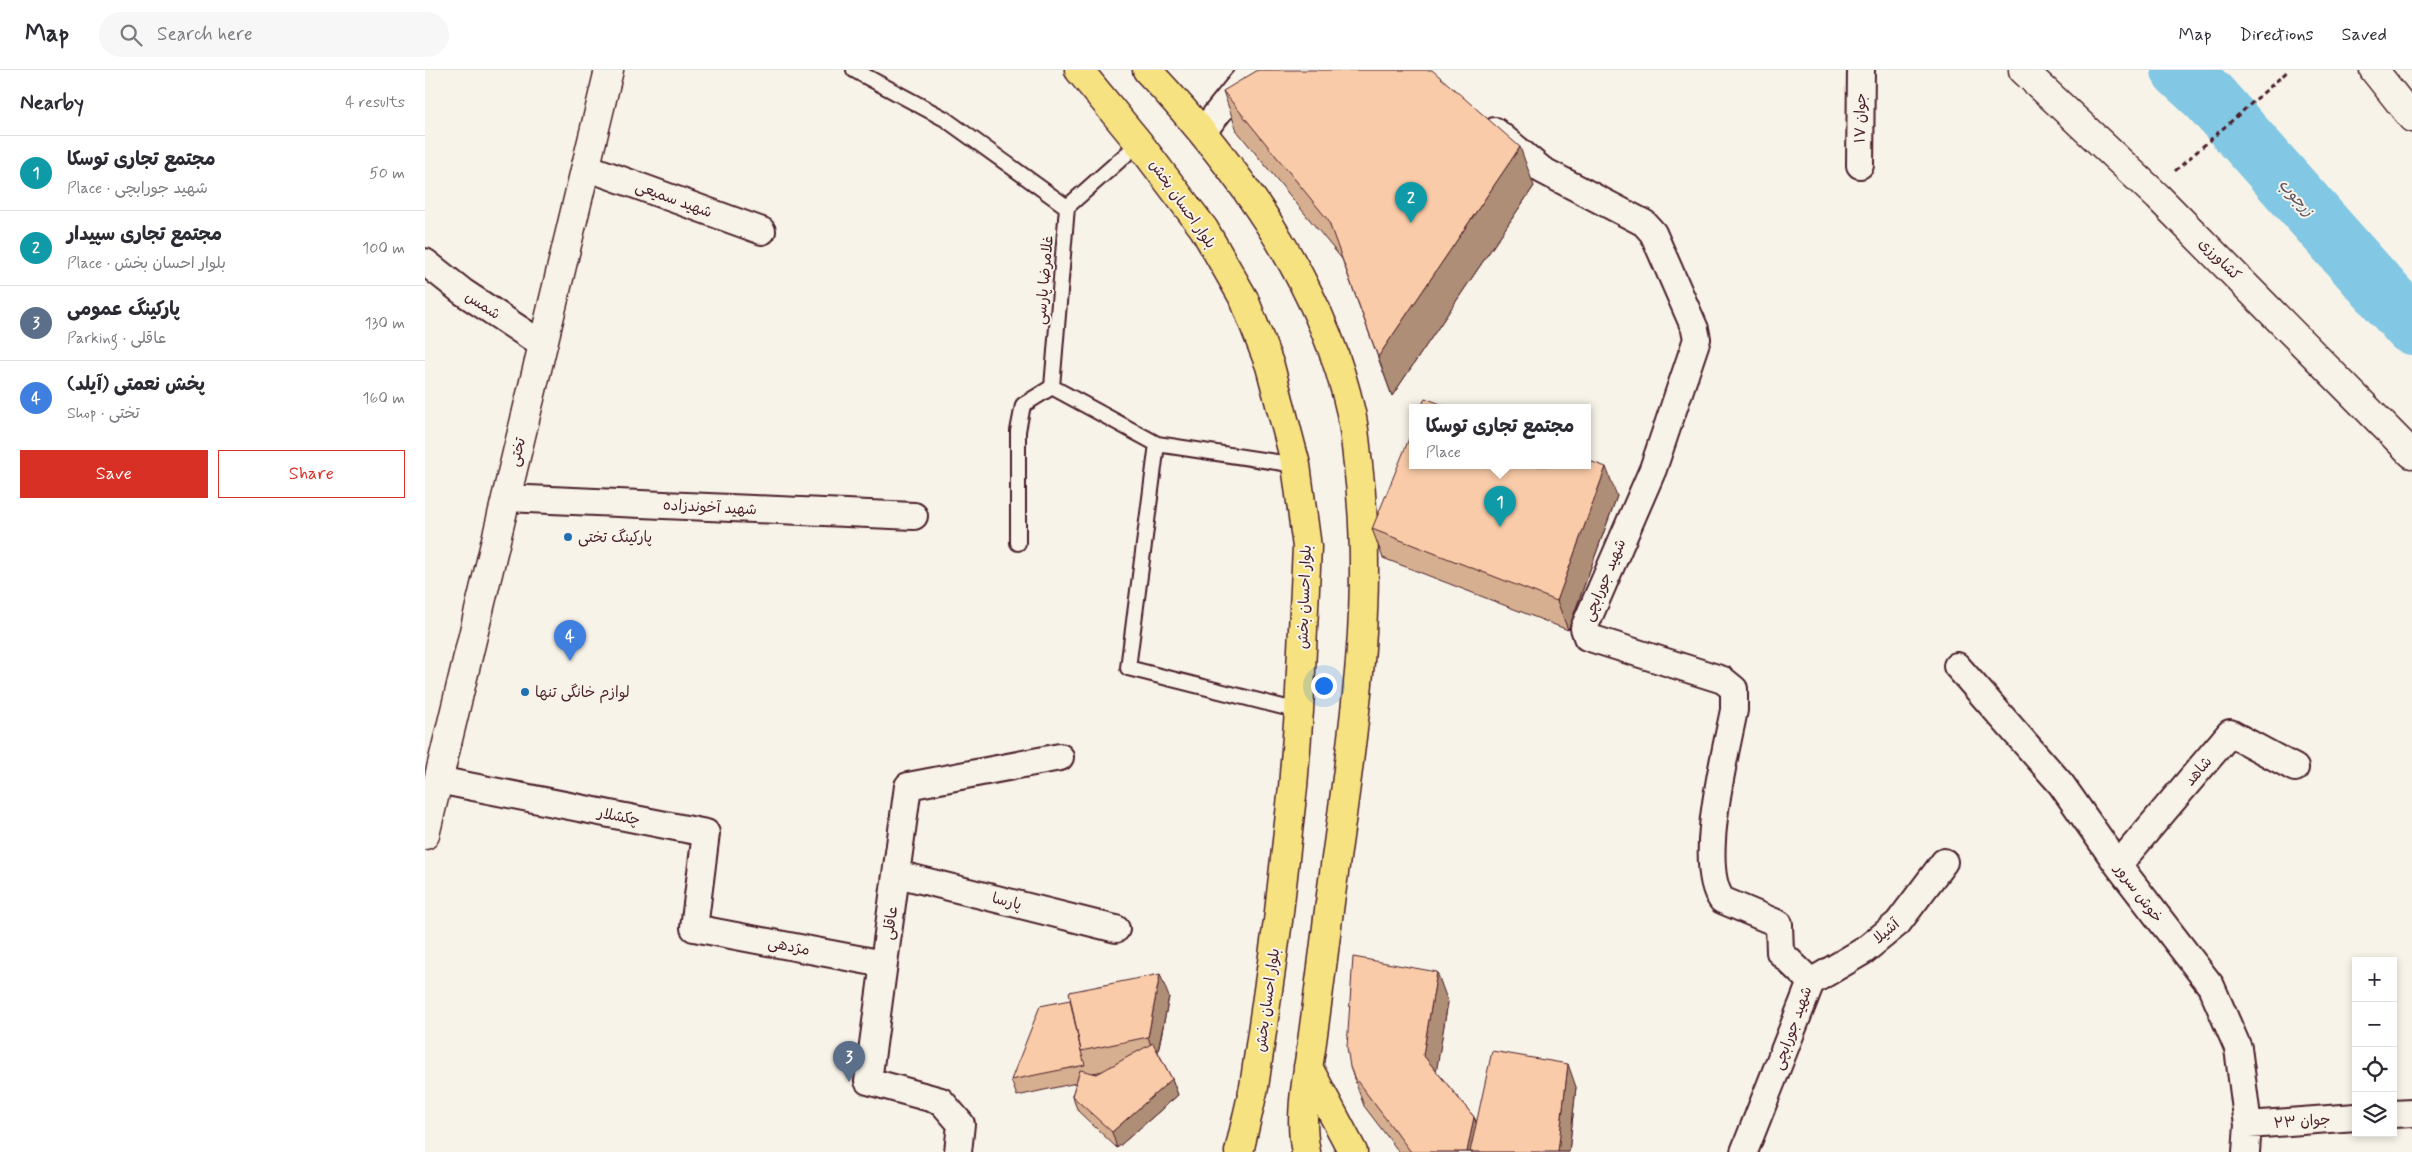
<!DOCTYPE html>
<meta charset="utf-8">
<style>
body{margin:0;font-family:Mynerve,"Playpen Sans Arabic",sans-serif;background:#f7f7f7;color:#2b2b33}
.controls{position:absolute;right:15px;bottom:15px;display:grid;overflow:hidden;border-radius:0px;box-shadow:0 2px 8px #0003}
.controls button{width:45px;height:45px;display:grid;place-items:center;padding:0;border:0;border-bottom:1px solid #e1e1e2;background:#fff;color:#2b2b33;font:25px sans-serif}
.you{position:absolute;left:898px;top:615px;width:18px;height:18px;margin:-12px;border:4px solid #fff;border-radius:50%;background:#1a73e8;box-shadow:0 0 0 8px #1a73e833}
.badge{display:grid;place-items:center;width:32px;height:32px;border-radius:50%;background:#d93025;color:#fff;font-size:16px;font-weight:700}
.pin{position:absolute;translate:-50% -41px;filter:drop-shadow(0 1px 2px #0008)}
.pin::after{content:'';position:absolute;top:26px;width:18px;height:15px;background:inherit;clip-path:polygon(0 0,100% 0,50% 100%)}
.popup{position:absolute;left:984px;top:334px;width:182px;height:65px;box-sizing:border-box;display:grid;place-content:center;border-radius:0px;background:#fff;filter:drop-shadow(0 1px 4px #0005);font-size:16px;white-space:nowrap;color:#7c7c81}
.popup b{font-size:19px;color:#2b2b33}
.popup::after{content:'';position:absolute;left:50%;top:100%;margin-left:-10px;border:10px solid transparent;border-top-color:#fff}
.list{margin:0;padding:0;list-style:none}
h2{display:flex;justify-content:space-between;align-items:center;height:65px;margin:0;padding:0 20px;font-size:21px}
h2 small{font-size:16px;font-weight:400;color:#7c7c81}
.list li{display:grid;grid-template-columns:32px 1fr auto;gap:15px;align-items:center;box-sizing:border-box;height:75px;padding:0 20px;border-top:1px solid #e1e1e2}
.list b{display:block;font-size:19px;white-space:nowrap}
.list p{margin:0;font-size:16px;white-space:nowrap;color:#7c7c81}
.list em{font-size:16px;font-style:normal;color:#7c7c81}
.actions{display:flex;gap:10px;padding:15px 20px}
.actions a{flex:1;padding:11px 0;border:1px solid #d93025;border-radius:0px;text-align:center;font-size:18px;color:#d93025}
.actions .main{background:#d93025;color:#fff}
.icon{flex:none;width:28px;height:28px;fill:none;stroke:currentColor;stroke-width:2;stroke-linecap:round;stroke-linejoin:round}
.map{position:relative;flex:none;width:1987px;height:1082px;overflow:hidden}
header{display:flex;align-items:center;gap:30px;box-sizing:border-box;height:70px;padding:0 25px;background:#fff;border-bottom:1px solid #e1e1e2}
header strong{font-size:24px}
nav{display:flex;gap:28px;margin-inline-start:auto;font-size:18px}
.search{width:350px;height:45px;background:#f7f7f7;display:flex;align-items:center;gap:12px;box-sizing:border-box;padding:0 18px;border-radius:28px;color:#7c7c81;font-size:19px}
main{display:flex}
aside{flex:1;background:#fff}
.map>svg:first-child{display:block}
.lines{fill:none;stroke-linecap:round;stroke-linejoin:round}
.river{stroke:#82c7e3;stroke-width:58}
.service-casing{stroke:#4a1f2b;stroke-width:18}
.minor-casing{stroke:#4a1f2b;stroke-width:30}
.secondary-casing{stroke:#4a1f2b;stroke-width:31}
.primary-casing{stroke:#4a1f2b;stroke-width:31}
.path{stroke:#4a1f2b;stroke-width:3;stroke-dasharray:5 4;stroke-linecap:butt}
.service{stroke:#f7f3e8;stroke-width:14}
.minor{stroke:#f7f3e8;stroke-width:26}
.secondary{stroke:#f7f3e8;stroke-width:28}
.primary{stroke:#f6e281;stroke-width:28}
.wall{fill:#d6af90;stroke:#4a1f2b;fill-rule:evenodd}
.shaded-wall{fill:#ae8e76;stroke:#4a1f2b}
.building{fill:#f9cba8;stroke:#4a1f2b}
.poi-dot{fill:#1f6fb2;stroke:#f7f3e8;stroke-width:2}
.labels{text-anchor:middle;stroke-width:4;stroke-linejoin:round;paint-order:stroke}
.street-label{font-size:15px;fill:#4a1f2b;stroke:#f7f3e8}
.poi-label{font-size:15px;fill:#4a1f2b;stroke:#f7f3e8;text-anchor:start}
.water-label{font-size:16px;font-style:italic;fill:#5b5162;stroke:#f7f3e8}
</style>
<header>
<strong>Map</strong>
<div class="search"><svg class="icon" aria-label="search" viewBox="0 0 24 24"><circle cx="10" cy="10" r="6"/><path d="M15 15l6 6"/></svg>Search here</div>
<nav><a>Map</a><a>Directions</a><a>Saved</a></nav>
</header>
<main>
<aside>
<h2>Nearby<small>4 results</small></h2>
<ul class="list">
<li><span class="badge" style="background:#0f9aa8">1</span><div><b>مجتمع تجاری توسکا</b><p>Place · شهید جورابچی</p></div><em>50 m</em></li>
<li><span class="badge" style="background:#0f9aa8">2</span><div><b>مجتمع تجاری سپیدار</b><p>Place · بلوار احسان بخش</p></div><em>100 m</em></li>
<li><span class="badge" style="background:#5c6f8a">3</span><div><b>پارکینگ عمومی</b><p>Parking · عاقلی</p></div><em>130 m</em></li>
<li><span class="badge" style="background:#3f7fe0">4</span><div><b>پخش نعمتی (آیلد)</b><p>Shop · تختی</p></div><em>160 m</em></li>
</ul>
<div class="actions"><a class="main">Save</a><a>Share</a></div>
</aside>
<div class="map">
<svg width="1987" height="1082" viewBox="0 0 1987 1082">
<rect width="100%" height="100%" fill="#f7f3e8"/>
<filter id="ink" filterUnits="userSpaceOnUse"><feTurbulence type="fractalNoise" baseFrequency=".02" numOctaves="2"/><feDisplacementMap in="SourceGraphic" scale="10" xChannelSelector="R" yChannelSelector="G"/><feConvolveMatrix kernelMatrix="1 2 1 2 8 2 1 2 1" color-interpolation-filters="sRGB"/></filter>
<g filter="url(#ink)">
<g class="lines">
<path class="river" d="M1755,0L1784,27L1987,256"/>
<g class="service-casing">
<path id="service" d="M429,0L520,49L642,137L627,317L732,374L871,395
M642,137L714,73
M732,374L703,598L874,641
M593,473V361L598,335L627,317"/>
</g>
<g class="minor-casing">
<path id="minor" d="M778,61L827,0
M1070,61L1117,100L1219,153L1228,163L1270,259L1272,269L1228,399L1159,558L1162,567L1298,610L1309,619V640C1301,682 1271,796 1297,830L1354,854L1355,882L1386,912L1319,1082
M1435,95L1436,0
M161,97L337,161
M0,192L38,222L118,275
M81,428L489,446
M1532,596L1636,714L1693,795L1786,916L1813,978L1823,1055L1821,1082
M13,710L281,763L269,858L459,894
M1693,795L1805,663L1870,698
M472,804L691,859
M1386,912L1440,880L1473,853L1519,792
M1968,1044L1987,1043
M1823,1055L1931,1047
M533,1082L536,1054L516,1031L443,1011L483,716L635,687"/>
</g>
<g class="secondary-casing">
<path id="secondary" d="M1598,0L1733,127L1987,384
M1949,0L1987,48
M0,765L184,0"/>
</g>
<g class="primary-casing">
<path id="primary" d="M654,0L714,73L779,159L819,229L845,296L871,395L882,477L874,641L868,717L853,851L829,1017L814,1082
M722,0C811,94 898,214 926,343C930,360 931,378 933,395C952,546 922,698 903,848C898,891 892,935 886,979C881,1012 874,1050 881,1082
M883,997L928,1082"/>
</g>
<path class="path" d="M1750,101L1864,0"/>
<use href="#service" class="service"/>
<use href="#minor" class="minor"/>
<use href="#secondary" class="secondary"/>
<use href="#primary" class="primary"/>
</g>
<path class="wall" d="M798,21L1109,116L967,326L917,189L812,61Z
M1192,426L1143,560L958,488L947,459Z
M744,927L733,982L747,1009L753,1025L692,1078L653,1041L647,1026L651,1013L592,1026L586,1010ZM678,1001L672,1004L668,1003Z
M1023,932L1011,1001L1049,1047L1052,1053L1151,1017L1144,1082H974L939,1036L925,997Z"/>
<path class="shaded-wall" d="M1095,77L1109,116L967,326L953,287Z
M1181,397L1192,426L1143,560L1132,531Z
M1012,902L1023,932L1009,1015L998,985Z
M735,904L744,927L731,990L723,967Z
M1143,994L1151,1017L1144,1082H1133Z
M747,1009L753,1025L692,1078L687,1062Z
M1049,1047L1060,1076L1059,1082H1042Z"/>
<path class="building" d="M833,0H1007L1095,77L953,287L903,150L798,21Z
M1000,328L1026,338H996Z
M988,359V396H1162V390L1181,397L1132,531L947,459Z
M928,887L1012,902L998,985L1049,1047L1042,1082H986L929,1007L925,997L922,977Z
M735,904L723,967L656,981L644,922Z
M645,930L656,981L660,995L586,1010L615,936Z
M728,973L747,1009L687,1062L647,1026L655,1000L672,1004Z
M1067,981L1143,994L1133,1082H1045Z"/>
</g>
<g class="poi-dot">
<circle cx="143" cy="467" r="5"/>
<circle cx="100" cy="622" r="5"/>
</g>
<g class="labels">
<g class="street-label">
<text transform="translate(1435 48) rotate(-89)" y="5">جوان ۱۷</text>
<text transform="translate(249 129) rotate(20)" y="5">شهید سمیعی</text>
<text transform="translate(758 134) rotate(55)" y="5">بلوار احسان بخش</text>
<text transform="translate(1795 189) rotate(45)" y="5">کشاورزی</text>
<text transform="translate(619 210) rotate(-85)" y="5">غلامرضا پارسی</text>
<text transform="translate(58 235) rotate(34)" y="5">شمس</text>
<text transform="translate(92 382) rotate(-76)" y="5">تختی</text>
<text transform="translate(285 437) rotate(3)" y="5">شهید آخوندزاده</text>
<text transform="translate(1179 510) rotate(-67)" y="5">شهید جورابچی</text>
<text transform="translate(879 527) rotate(-88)" y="5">بلوار احسان بخش</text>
<text transform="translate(1773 701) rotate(-50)" y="5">شاهد</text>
<text transform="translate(194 746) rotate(11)" y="5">چکشلار</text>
<text transform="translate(1714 823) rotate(53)" y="5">خوش سرور</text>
<text transform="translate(582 831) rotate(14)" y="5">پارسا</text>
<text transform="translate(465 853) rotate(-82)" y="5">عاقلی</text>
<text transform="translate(1461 861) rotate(-41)" y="5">آشیلا</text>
<text transform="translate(364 876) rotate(11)" y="5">مژدهی</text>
<text transform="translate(842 930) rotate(-82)" y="5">بلوار احسان بخش</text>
<text transform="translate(1367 958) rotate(-70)" y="5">شهید جورابچی</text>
<text transform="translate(1877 1051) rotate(-4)" y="5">جوان ۲۳</text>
</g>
<g class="poi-label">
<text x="153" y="472">پارکینگ تختی</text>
<text x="110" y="627">لوازم خانگی تنها</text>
</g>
<g class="water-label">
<text transform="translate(1872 127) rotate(48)" y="6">زرجوب</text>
</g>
</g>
</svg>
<div class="controls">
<button>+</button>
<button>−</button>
<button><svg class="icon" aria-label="locate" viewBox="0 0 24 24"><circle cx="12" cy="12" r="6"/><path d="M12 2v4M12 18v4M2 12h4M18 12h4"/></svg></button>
<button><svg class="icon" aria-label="layers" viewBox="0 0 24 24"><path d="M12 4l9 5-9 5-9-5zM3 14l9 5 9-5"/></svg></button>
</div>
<div class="you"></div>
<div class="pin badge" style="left:1075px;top:457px;background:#0f9aa8">1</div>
<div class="popup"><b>مجتمع تجاری توسکا</b>Place</div>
<div class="pin badge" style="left:986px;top:153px;background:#0f9aa8">2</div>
<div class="pin badge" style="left:424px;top:1012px;background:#5c6f8a">3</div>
<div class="pin badge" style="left:145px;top:591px;background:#3f7fe0">4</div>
</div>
</main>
